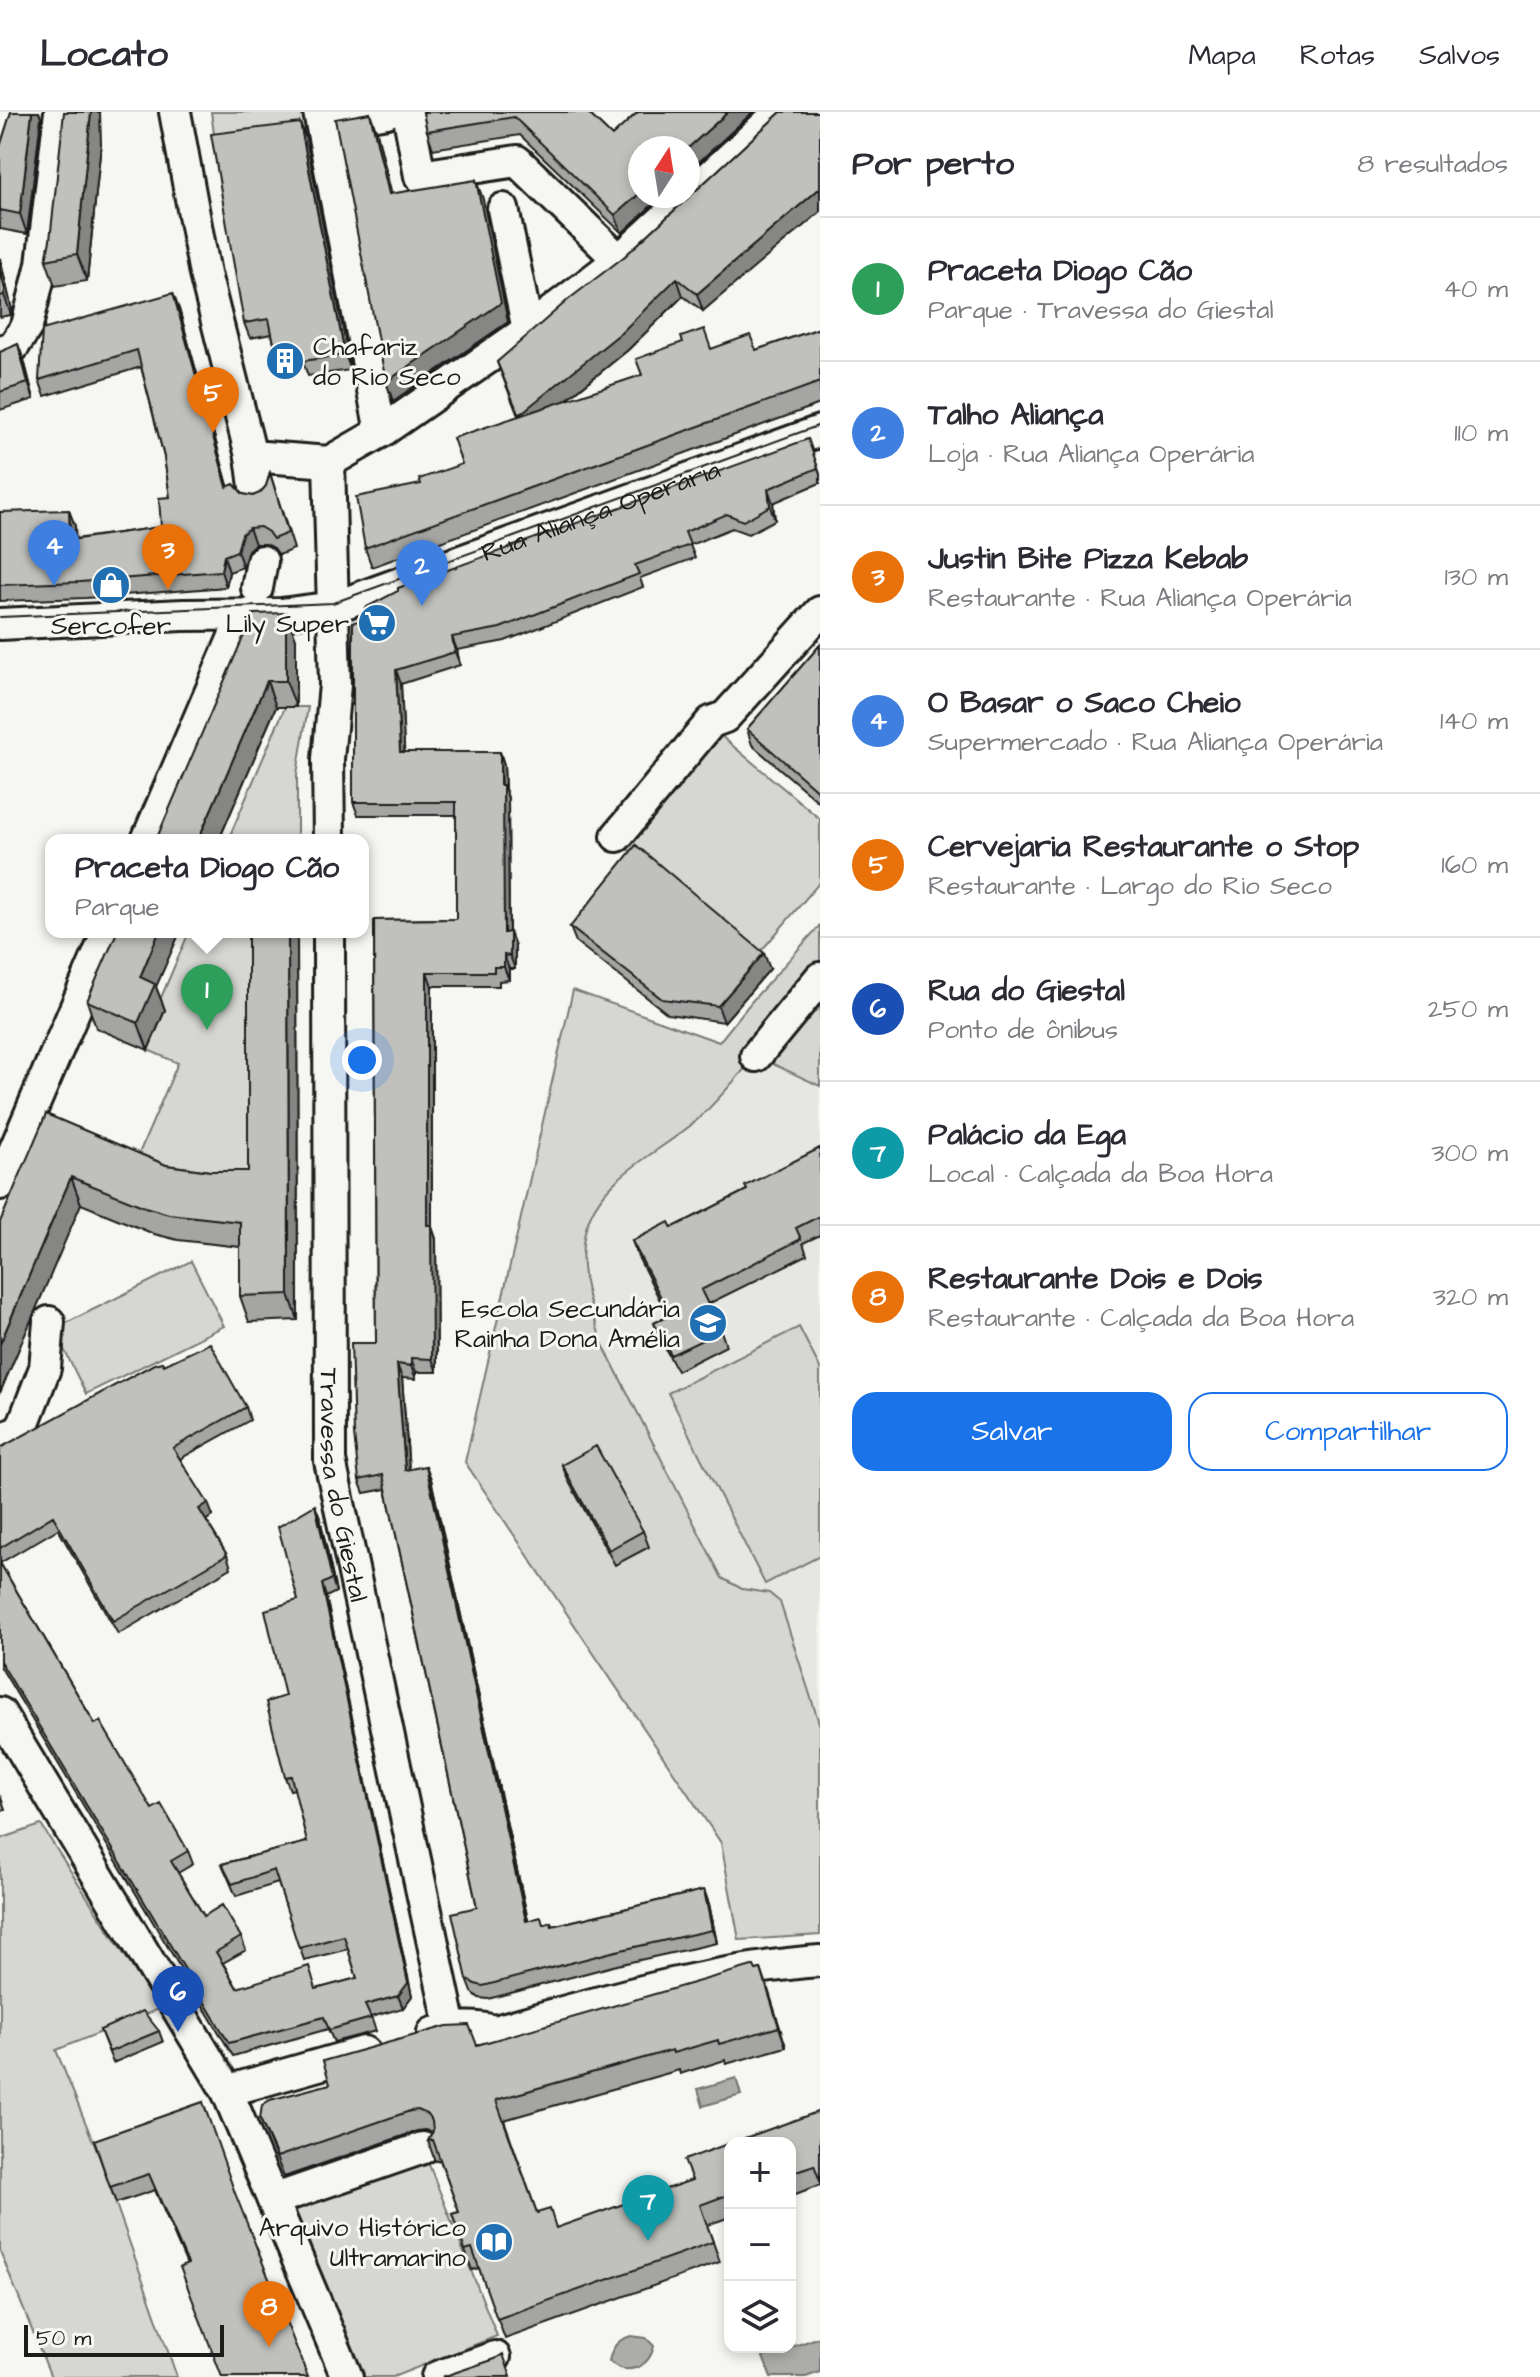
<!DOCTYPE html>
<html lang="pt">
<meta charset="utf-8">
<style>
body{margin:0;font-family:"Architects Daughter",sans-serif;background:#f2f2f3;color:#2b2b33}
.controls{position:absolute;right:24px;bottom:24px;display:grid;overflow:hidden;border-radius:16px;box-shadow:0 4px 12px #0003}
.controls button{width:72px;height:72px;display:grid;place-items:center;padding:0;border:0;border-bottom:2px solid #e1e1e2;background:#fff;color:#2b2b33;font:40px sans-serif}
.compass{position:absolute;left:628px;top:24px;width:72px;height:72px;border-radius:50%;background:#fff;box-shadow:0 4px 12px #0003;rotate:12deg}
.scale{position:absolute;left:24px;bottom:20px;width:200px;box-sizing:border-box;padding-left:8px;border:4px solid #1c1c1c;border-top:0;font-size:22px;line-height:28px;white-space:nowrap;color:#1c1c1c;-webkit-text-stroke:6px #f6f6f2;paint-order:stroke}
.you{position:absolute;left:362px;top:948px;width:28px;height:28px;margin:-20px;border:6px solid #fff;border-radius:50%;background:#1a73e8;box-shadow:0 0 0 12px #1a73e833}
.badge{display:grid;place-items:center;width:52px;height:52px;border-radius:50%;background:#1a73e8;color:#fff;font-size:26px;font-weight:700}
.pin{position:absolute;translate:-50% -66px;filter:drop-shadow(0 2px 4px #0008)}
.pin::after{content:'';position:absolute;top:42px;width:28px;height:24px;background:inherit;clip-path:polygon(0 0,100% 0,50% 100%)}
.popup{position:absolute;left:45px;top:722px;width:324px;height:104px;box-sizing:border-box;display:grid;place-content:center;border-radius:16px;background:#fff;filter:drop-shadow(0 2px 6px #0005);font-size:26px;white-space:nowrap;color:#7c7c81}
.popup b{font-size:30px;color:#2b2b33}
.popup::after{content:'';position:absolute;left:50%;top:100%;margin-left:-16px;border:16px solid transparent;border-top-color:#fff}
.list{margin:0;padding:0;list-style:none}
h2{display:flex;justify-content:space-between;align-items:center;height:104px;margin:0;padding:0 32px;font-size:34px}
h2 small{font-size:26px;font-weight:400;color:#7c7c81}
.list li{display:grid;grid-template-columns:52px 1fr auto;gap:24px;align-items:center;box-sizing:border-box;height:144px;padding:0 32px;border-top:2px solid #e1e1e2}
.list b{display:block;font-size:30px;white-space:nowrap}
.list p{margin:0;font-size:26px;white-space:nowrap;color:#7c7c81}
.list em{font-size:26px;font-style:normal;color:#7c7c81}
.actions{display:flex;gap:16px;padding:24px 32px}
.actions a{flex:1;padding:18px 0;border:2px solid #1a73e8;border-radius:24px;text-align:center;font-size:28px;color:#1a73e8}
.actions .main{background:#1a73e8;color:#fff}
.icon{flex:none;width:44px;height:44px;fill:none;stroke:currentColor;stroke-width:2;stroke-linecap:round;stroke-linejoin:round}
.map{position:relative;flex:none;width:820px;height:2265px;overflow:hidden}
header{display:flex;align-items:center;gap:48px;box-sizing:border-box;height:112px;padding:0 40px;background:#fff;border-bottom:2px solid #e1e1e2}
header strong{font-size:38px}
nav{display:flex;gap:44px;margin-inline-start:auto;font-size:28px}
main{display:flex}
aside{flex:1;background:#fff}
.map>svg:first-child{display:block}
.built{fill:#e6e6e2}
.green{fill:#d6d6d2;stroke:#797977;stroke-width:2}
.water{fill:#acaca9;stroke:#727271;stroke-width:2}
.lines{fill:none;stroke-linecap:round;stroke-linejoin:round}
.minor-casing{stroke:#1c1c1c;stroke-width:36}
.minor{stroke:#f6f6f2;stroke-width:30}
.tram{stroke:#1c1c1c;stroke-width:2}
.wall{fill:#a5a5a3;stroke:#1c1c1c;stroke-width:2}
.shaded-wall{fill:#868684;stroke:#1c1c1c;stroke-width:2}
.building{fill:#c0c0bd;stroke:#1c1c1c;stroke-width:2}
.labels{text-anchor:middle;stroke-width:6;stroke-linejoin:round;paint-order:stroke}
.poi-label{font-size:26px;fill:#1c1c1c;stroke:#f6f6f2;text-anchor:end}
.street-label{font-size:26px;fill:#1c1c1c;stroke:#f6f6f2}
</style>
<header>
<strong>Locato</strong>
<nav><a>Mapa</a><a>Rotas</a><a>Salvos</a></nav>
</header>
<main>
<div class="map">
<svg width="820" height="2265" viewBox="0 0 820 2265">
<rect width="100%" height="100%" fill="#f6f6f2"/>
<filter id="ink" filterUnits="userSpaceOnUse"><feTurbulence type="fractalNoise" baseFrequency=".0125" numOctaves="2"/><feDisplacementMap in="SourceGraphic" scale="16" xChannelSelector="R" yChannelSelector="G"/><feConvolveMatrix kernelMatrix="1 2 1 2 8 2 1 2 1" color-interpolation-filters="sRGB"/></filter>
<g filter="url(#ink)">
<path class="built" d="M756,944L820,974V1613L780,1490L769,1481L742,1478L722,1466L602,1231L589,1191L581,1146L584,1119L597,1089L615,1070L698,1007Z"/>
<path class="green" d="M211,0H310L314,25L216,37Z
M285,595H308L297,662V728H228Z
M708,613L820,707V770L756,845L613,725Z
M820,813V974L756,944C737,965 718,989 697,1008C671,1031 639,1047 614,1071C564,1119 584,1174 602,1231L722,1466L742,1477L769,1481L780,1490L820,1614V1823L739,1828L721,1731L465,1350L573,878L719,930L752,889Z
M189,820H257L258,1086L131,1060L178,951L148,938L165,898L157,895Z
M191,1149L224,1214L86,1282L54,1217Z
M799,1215L820,1256V1444L765,1472L668,1281Z
M41,1713L159,1897L56,1938L99,2044L177,2265H51L0,2139V1727Z
M426,2045L497,2224L393,2265H359L293,2097Z"/>
<path class="water" d="M736,1966L741,1983L703,1994L698,1977Z
M631,2224L646,2226L654,2234C649,2256 626,2265 609,2249C612,2235 617,2228 631,2224Z
M820,2225V2260L806,2265H771L763,2245Z"/>
<g class="lines">
<g class="minor-casing">
<g id="minor">
<path d="M175,0L205,162L251,344L329,350"/>
<path d="M319,0L381,320"/>
<path d="M408,0L420,64L517,49L619,148"/>
<path d="M330,10L387,0"/>
<path d="M503,97L528,218"/>
<path d="M0,239L13,235L27,214L42,152L60,0"/>
<path d="M251,344L256,382"/>
<path d="M329,350L381,320L528,218L619,148L780,0"/>
<path d="M329,350L335,573L328,647L329,728"/>
<path d="M257,476L262,449"/>
<path id="s1" d="M0,512L183,503L281,502L334,495L820,319"/>
<path d="M617,724L711,610L725,605L820,500"/>
<path d="M147,728L237,518"/>
<path id="s2" d="M329,820L330,1349L451,1916"/>
<path d="M756,944L820,866"/>
<path d="M0,1072L108,820"/>
<path d="M0,1328L21,1318L45,1256L49,1210"/>
<path d="M0,1601L227,1979L347,2265"/>
<path d="M433,1921C455,1915 473,1913 495,1919C602,1889 709,1857 820,1849"/>
<path d="M227,1979L364,1940"/>
<path d="M273,2088L423,2036"/>
<path d="M437,2265L495,2245"/>
</g>
</g>
<use href="#minor" class="minor"/>
<path class="tram" d="M0,505L333,491L820,313"/>
</g>
<path class="wall" d="M11,0H39L41,6L27,122L0,117V35Z
M423,0H587L612,24L638,0H753L622,121L520,23L433,37L427,19Z
M781,0L703,199L683,184L628,238L565,289L642,263L711,237L756,238L820,216V292L372,455L365,436L421,372L462,352L518,304L497,250L625,144Z
M300,11L306,26L351,258L308,264L303,250L282,256L276,241L272,222L250,226L244,211Z
M101,32L87,169L55,174L46,148Z
M0,146L12,198L11,203L0,205Z
M179,197L228,374L243,382L253,384L260,381L266,374L270,361L294,437L279,443L274,436L266,432H255L248,438L243,455L229,460L226,475L86,486L0,489V400L75,414V427L161,415L170,385L164,345L141,255L45,284L39,268Z
M0,240L24,248L34,287L0,298Z
M808,327L820,362V371L773,391L775,408L748,422L732,416L690,433L695,446L640,466L643,475L505,529L457,538L460,553L401,572L404,640H500L504,653L505,677L508,686L509,820L515,834V857H509V868L499,869V874H432V1115L436,1127L437,1260H416V1267L402,1266L409,1358L426,1354L431,1367L528,1808L552,1814L704,1778L709,1792L717,1831L617,1853L488,1887L479,1886L472,1880L467,1867L477,1795L386,1377L364,1381L359,1368L376,1231L374,808L456,807V703H358L353,690L369,507L365,496Z
M286,501L296,527V595H276L219,728H156Z
M820,533V691L752,633L747,617Z
M570,815L770,857L724,910L668,902L576,830Z
M248,820H297L298,1208L249,1210L240,1184V1135L178,1128L154,1122L81,1092L46,1002L166,1053L210,1059H248Z
M156,875L165,898L148,938L96,916L87,889Z
M820,1036V1123L803,1131L807,1143L708,1192L721,1219L726,1234L677,1259L660,1226L654,1211L668,1204L638,1145L632,1129L672,1116L747,1078Z
M164,1253L246,1295L250,1308L180,1347L213,1404L206,1408L227,1443L231,1456L118,1522L58,1417L0,1451V1336Z
M562,1353L643,1419L649,1435L615,1453L568,1368Z
M320,1406L336,1480L326,1485L412,1884L403,1896L371,1905L376,1919L334,1930L328,1917L233,1944L0,1554V1451L95,1612L152,1697L188,1739L193,1752L178,1761L204,1804L241,1825L246,1838L223,1851L237,1876L317,1877L357,1866L348,1837L304,1848L278,1771L236,1784L222,1752L307,1730L295,1677L290,1678L285,1665V1584L298,1488Z
M0,1683L5,1697L0,1699Z
M761,1857L786,1935L726,1952L725,1948L680,1962L679,1958L504,2008L537,2101L557,2116L692,2068L730,2031V2105L707,2113L720,2150L505,2227L479,2156L472,2158L452,2102L459,2100L440,2048L435,2049L428,2029L432,2021L426,2018L417,2019L284,2065L260,2007L477,1933Z
M100,1918L159,1919L163,1930L113,1951Z
M203,1990L187,2153L155,2078L116,2091L94,2028Z
M820,1999V2073L790,2084V2031Z"/>
<path class="shaded-wall" d="M32,0H39L41,6L27,122L20,102Z
M91,0H100L101,32L87,169L77,142Z
M728,0H753L688,60V36Z
M370,1L377,20L396,101L389,82Z
M300,11L306,26L351,258L345,243Z
M476,68L483,87L508,210L393,289L386,270Z
M820,76V100L703,199L697,182Z
M640,81V84H662L622,121L615,103Z
M0,146L12,198L11,203L4,183L0,157Z
M677,166L683,184L628,238L525,321L519,303Z
M173,181L179,197L233,391L227,375Z
M18,232L24,248L34,287L28,271Z
M768,377L773,391L775,408L770,394Z
M69,398L75,414L76,444L70,428Z
M249,416L255,432L248,438L243,455L237,439L242,422Z
M224,444L229,460L226,475L221,459Z
M286,501L296,527V595L286,569Z
M452,525L457,538L460,553L455,540Z
M396,558L401,572L405,653L400,640Z
M267,569L276,595L219,728H198Z
M500,640L504,653L505,677L508,686L509,834L504,821Z
M159,820H180L156,875L165,898L148,938L138,911L140,865Z
M288,820H297L298,1208L289,1182Z
M510,820L515,834V857L510,844Z
M764,841L770,857L724,910L718,894Z
M504,843L509,857V868L504,855Z
M427,860L432,874V1115L436,1127L437,1260L432,1247L427,1113Z
M71,1065L81,1092L0,1281V1232Z
M411,1246L416,1260V1267L411,1254Z
M397,1252L402,1266L410,1372L405,1358Z
M426,1354L431,1367L531,1822L526,1809Z
M208,1391L213,1404L203,1410L199,1397Z
M315,1393L320,1406L336,1480L332,1467Z
M322,1472L326,1485L412,1884L403,1896L398,1884Z
M704,1778L709,1792L717,1831L712,1818Z
M761,1857L768,1877L786,1935L779,1915Z"/>
<path class="building" d="M11,0H32L20,102L0,98V35Z
M64,0H91L77,142L46,148L50,128Z
M423,0H587L612,24L638,0H728L688,36H640V81L615,103L514,5L427,19Z
M781,0H820V76L697,182L677,166L622,220L519,303L497,250L569,187L625,144Z
M370,1L389,82L476,68L501,191L386,270L335,7Z
M300,11L345,243L302,249L300,234L276,241L269,207L244,211L211,22Z
M0,157L5,178L4,183L0,184Z
M173,181L227,375L234,372L243,382L253,384L260,381L266,374L270,361L288,421L273,427L268,420L260,415L249,416L242,422L237,439L224,444L221,459L80,470L0,473V400L69,398L70,428L161,415L159,386L170,385L164,345L137,238L39,268L42,218Z
M820,216V270L365,436L356,385L421,372L419,367L462,352L453,326L642,263L636,247L683,230L681,225L704,217L711,237L750,223L756,238Z
M18,232L28,271L0,280V240Z
M808,327L818,356L768,377L770,394L743,409L727,402L685,420L690,433L635,453L639,462L500,516L452,525L455,540L396,558L400,640H500V673H503L504,821L510,820V844L504,843V855H494V860H427V1113H431L432,1247L411,1246V1254L397,1252L405,1358L426,1354L526,1809L541,1805L543,1813L551,1810L552,1814L704,1778L712,1818L612,1840L483,1874L475,1872L467,1867L452,1801L477,1795L383,1363L359,1368L354,1322L351,1231H376L374,808L456,807V690H353V510L370,507L365,496L398,479V476Z
M286,501V569H267L198,728H156L253,502Z
M820,533V681L747,617Z
M636,733L764,841L718,894L662,887L570,815Z
M117,820H159L140,865L155,872L138,911L87,889Z
M248,820H288L289,1182L240,1184V1110L169,1102L145,1095L71,1065L0,1232V1110L46,1002L166,1053L210,1059H248Z
M820,1036V1104L796,1116L801,1127L701,1178L721,1219L671,1243L654,1211L670,1203L632,1129L669,1110L672,1116L747,1078L745,1074Z
M210,1231L246,1295L173,1336L208,1391L199,1397L227,1443L113,1509L53,1404L0,1436V1336L154,1252L162,1250L164,1253Z
M596,1334L643,1419L609,1438L562,1353Z
M315,1393L332,1467L322,1472L408,1871L398,1884L365,1893L371,1906L329,1918L324,1905L229,1931L0,1549V1451L95,1612L100,1609L152,1697L161,1692L188,1739L171,1749L204,1804L222,1793L241,1825L216,1840L237,1876L309,1854L316,1877L357,1866L344,1824L299,1836L274,1758L232,1772L222,1752L307,1730L291,1664L285,1665L266,1590L285,1584L265,1498L298,1488L278,1415Z
M752,1854H754L756,1858L761,1857L779,1915L719,1932L718,1928L673,1941L672,1938L496,1988L537,2101L550,2097L556,2116L692,2068L684,2048L730,2031V2082L700,2093L713,2130L497,2207L472,2136L465,2138L452,2102L459,2100L433,2028L428,2029L433,2019L432,2009L427,2002L418,1998L410,1999L277,2045L260,2007L262,1993L270,1988L330,1972L323,1949L447,1914L469,1913L477,1933Z
M143,1899L159,1919L109,1940L100,1918Z
M203,1990L235,2081L308,2265H222L180,2155L188,2152L149,2062L110,2075L94,2028Z
M820,1999V2069L814,2053L790,2061V2031H731Z
M503,2242L511,2265H442L495,2247Z"/>
</g>
<defs>
<g id="building-disc" transform="scale(2)"><circle r="9.5" fill="#1f6fb2" stroke="#f6f6f2"/><path d="M-4-6H4V6H1V3H-1V6H-4ZM-2.5-4.3h1.7v1.8h-1.7ZM.8-4.3h1.7v1.8H.8ZM-2.5-1h1.7V.8h-1.7ZM.8-1h1.7V.8H.8Z" fill="#fff"/></g>
<g id="shop-disc" transform="scale(2)"><circle r="9.5" fill="#1f6fb2" stroke="#f6f6f2"/><path d="M-5-2.5h2.3a2.7 3.5 0 0 1 5.4 0H5L5.5 6h-11ZM-1.5-2.5h3a1.5 2.3 0 0 0-3 0Z" fill="#fff"/></g>
<g id="supermarket-disc" transform="scale(2)"><circle r="9.5" fill="#1f6fb2" stroke="#f6f6f2"/><path d="M-6-5.5h2.5l.6 2H6L4.5 2H-2.5L-4.4-4H-6ZM-1.5 3.2a1.3 1.3 0 1 0 .1 0ZM3 3.2a1.3 1.3 0 1 0 .1 0Z" fill="#fff"/></g>
<g id="school-disc" transform="scale(2)"><circle r="9.5" fill="#1f6fb2" stroke="#f6f6f2"/><path d="M0-5L7-2L0 1L-7-2ZM-4 1L0 2.5L4 1V4Q0 6-4 4Z" fill="#fff"/></g>
<g id="library-disc" transform="scale(2)"><circle r="9.5" fill="#1f6fb2" stroke="#f6f6f2"/><path d="M-6-4Q-3-5.5-.7-3.5V5Q-3 3-6 4ZM6-4Q3-5.5 .7-3.5V5Q3 3 6 4Z" fill="#fff"/></g>
</defs>
<g fill-rule="evenodd">
<use href="#building-disc" x="285" y="249"/>
<use href="#shop-disc" x="111" y="473"/>
<use href="#supermarket-disc" x="377" y="511"/>
<use href="#school-disc" x="708" y="1211"/>
<use href="#library-disc" x="494" y="2130"/>
</g>
<g class="labels">
<g class="poi-label">
<text x="313" y="243" text-anchor="start">Chafariz<tspan x="313" dy="30">do Rio Seco</tspan></text>
<text x="349" y="520">Lily Super</text>
<text x="111" y="522" text-anchor="middle">Sercofer</text>
<text x="680" y="1205">Escola Secundária<tspan x="680" dy="30">Rainha Dona Amélia</tspan></text>
<text x="466" y="2124">Arquivo Histórico<tspan x="466" dy="30">Ultramarino</tspan></text>
</g>
<g class="street-label">
<text dy="9" stroke="none"><textPath href="#s1" startOffset="618">Rua Aliança Operária</textPath></text>
<text dy="9" stroke="none"><textPath href="#s2" startOffset="554">Travessa do Giestal</textPath></text>
</g>
</g>
</svg>
<div class="controls">
<button>+</button>
<button>−</button>
<button><svg class="icon" aria-label="layers" viewBox="0 0 24 24"><path d="M12 4l9 5-9 5-9-5zM3 14l9 5 9-5"/></svg></button>
</div>
<svg class="compass" viewBox="-18 -18 36 36"><path d="M0-13l5 13h-10z" fill="#e53935"/><path d="M0 13l5-13h-10z" fill="#7c7c81"/></svg>
<div class="scale">50 m</div>
<div class="you"></div>
<div class="pin badge" style="left:207px;top:918px;background:#2e9e5b">1</div>
<div class="popup"><b>Praceta Diogo Cão</b>Parque</div>
<div class="pin badge" style="left:422px;top:494px;background:#3f7fe0">2</div>
<div class="pin badge" style="left:168px;top:478px;background:#e8710a">3</div>
<div class="pin badge" style="left:54px;top:474px;background:#3f7fe0">4</div>
<div class="pin badge" style="left:213px;top:321px;background:#e8710a">5</div>
<div class="pin badge" style="left:178px;top:1920px;background:#1a4fb4">6</div>
<div class="pin badge" style="left:648px;top:2129px;background:#0f9aa8">7</div>
<div class="pin badge" style="left:269px;top:2235px;background:#e8710a">8</div>
</div>
<aside>
<h2>Por perto<small>8 resultados</small></h2>
<ul class="list">
<li><span class="badge" style="background:#2e9e5b">1</span><div><b>Praceta Diogo Cão</b><p>Parque · Travessa do Giestal</p></div><em>40 m</em></li>
<li><span class="badge" style="background:#3f7fe0">2</span><div><b>Talho Aliança</b><p>Loja · Rua Aliança Operária</p></div><em>110 m</em></li>
<li><span class="badge" style="background:#e8710a">3</span><div><b>Justin Bite Pizza Kebab</b><p>Restaurante · Rua Aliança Operária</p></div><em>130 m</em></li>
<li><span class="badge" style="background:#3f7fe0">4</span><div><b>O Basar o Saco Cheio</b><p>Supermercado · Rua Aliança Operária</p></div><em>140 m</em></li>
<li><span class="badge" style="background:#e8710a">5</span><div><b>Cervejaria Restaurante o Stop</b><p>Restaurante · Largo do Rio Seco</p></div><em>160 m</em></li>
<li><span class="badge" style="background:#1a4fb4">6</span><div><b>Rua do Giestal</b><p>Ponto de ônibus</p></div><em>250 m</em></li>
<li><span class="badge" style="background:#0f9aa8">7</span><div><b>Palácio da Ega</b><p>Local · Calçada da Boa Hora</p></div><em>300 m</em></li>
<li><span class="badge" style="background:#e8710a">8</span><div><b>Restaurante Dois e Dois</b><p>Restaurante · Calçada da Boa Hora</p></div><em>320 m</em></li>
</ul>
<div class="actions"><a class="main">Salvar</a><a>Compartilhar</a></div>
</aside>
</main>
